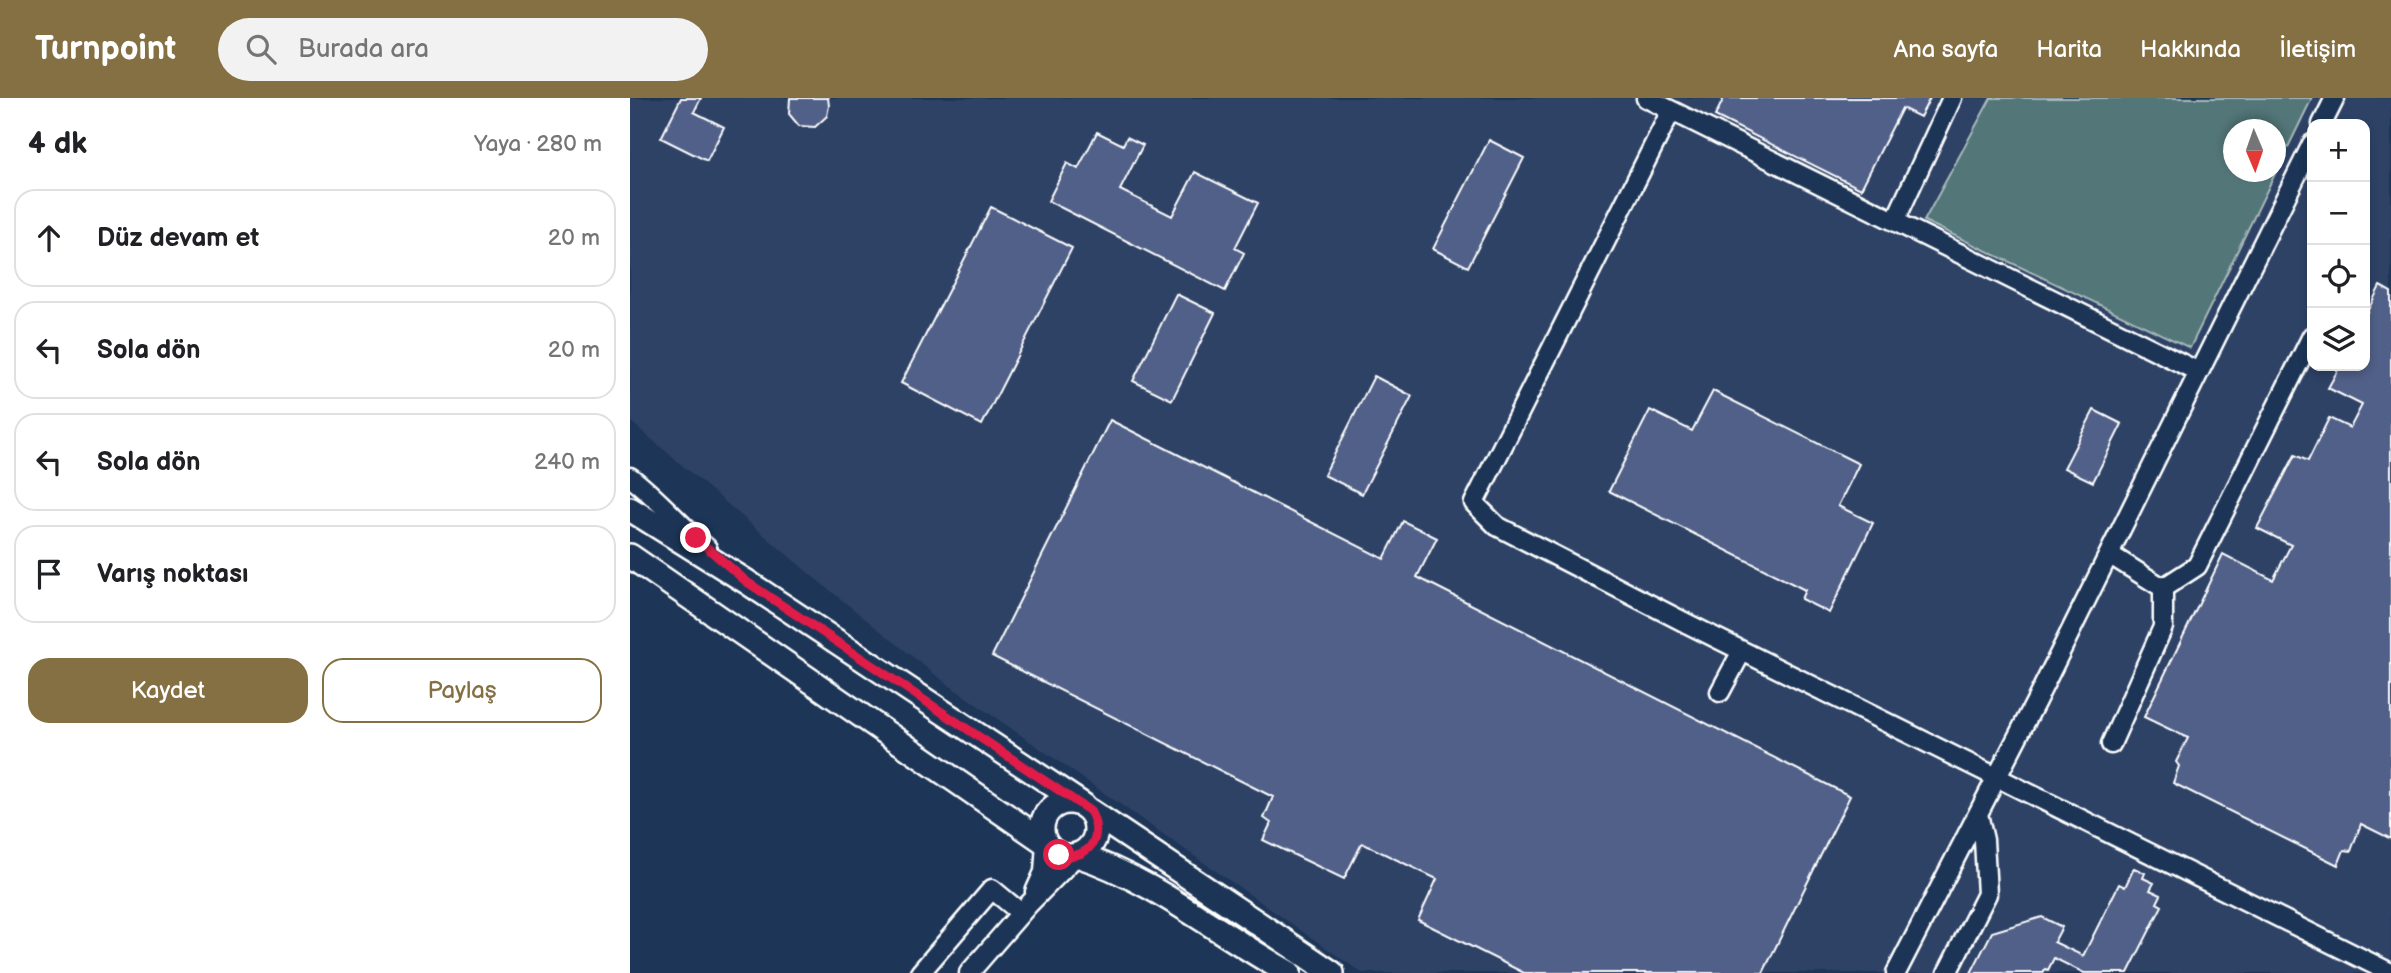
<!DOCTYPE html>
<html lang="tr">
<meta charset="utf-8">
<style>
body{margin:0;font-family:"Balsamiq Sans",sans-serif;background:#f2f2f2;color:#202124}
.controls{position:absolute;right:21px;top:21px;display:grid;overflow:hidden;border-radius:14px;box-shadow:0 4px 10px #0003}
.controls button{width:63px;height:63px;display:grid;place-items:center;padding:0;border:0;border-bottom:2px solid #e0e0e0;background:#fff;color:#202124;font:35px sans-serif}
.compass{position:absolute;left:1593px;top:21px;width:63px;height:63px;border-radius:50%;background:#fff;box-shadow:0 4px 10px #0003;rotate:178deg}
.stop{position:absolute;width:21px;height:21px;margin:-16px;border:5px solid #e11d48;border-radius:50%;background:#fff}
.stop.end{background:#e11d48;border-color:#fff;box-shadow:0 2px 7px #0008}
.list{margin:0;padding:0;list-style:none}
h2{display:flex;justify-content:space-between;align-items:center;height:91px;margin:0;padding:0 28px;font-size:30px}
h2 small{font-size:23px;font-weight:400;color:#757577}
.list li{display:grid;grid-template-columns:46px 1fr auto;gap:21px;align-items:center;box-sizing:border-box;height:98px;margin:0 14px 14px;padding:0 14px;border:2px solid #e0e0e0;border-radius:21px}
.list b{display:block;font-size:26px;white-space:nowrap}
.list em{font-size:23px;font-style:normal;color:#757577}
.actions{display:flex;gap:14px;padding:21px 28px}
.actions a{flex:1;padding:16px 0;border:2px solid #847042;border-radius:21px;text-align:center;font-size:24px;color:#847042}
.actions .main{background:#847042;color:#fff}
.icon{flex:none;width:38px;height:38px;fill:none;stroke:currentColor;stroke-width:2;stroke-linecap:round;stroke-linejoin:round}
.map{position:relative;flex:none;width:1761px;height:875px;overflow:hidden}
header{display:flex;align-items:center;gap:42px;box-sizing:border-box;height:98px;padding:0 35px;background:#847042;color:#fff}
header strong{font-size:33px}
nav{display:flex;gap:38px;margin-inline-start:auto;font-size:24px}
.search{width:490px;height:63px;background:#f2f2f2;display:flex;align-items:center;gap:18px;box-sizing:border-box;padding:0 24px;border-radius:38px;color:#757577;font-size:26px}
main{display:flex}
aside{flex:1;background:#fff}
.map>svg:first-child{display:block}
.built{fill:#2d4266;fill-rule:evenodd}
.green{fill:#537678;stroke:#a9babc;stroke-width:2;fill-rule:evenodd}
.building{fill:#516088;stroke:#fff;stroke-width:2}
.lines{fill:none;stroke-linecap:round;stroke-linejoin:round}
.minor-casing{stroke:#fff;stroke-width:23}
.major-casing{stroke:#fff;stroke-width:28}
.minor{stroke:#1d3557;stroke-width:18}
.major{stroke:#1d3557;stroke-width:23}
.route{stroke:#e11d48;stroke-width:9}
</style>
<header>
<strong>Turnpoint</strong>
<div class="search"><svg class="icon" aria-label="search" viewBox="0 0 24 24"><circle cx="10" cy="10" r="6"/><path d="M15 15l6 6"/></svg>Burada ara</div>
<nav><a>Ana sayfa</a><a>Harita</a><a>Hakkında</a><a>İletişim</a></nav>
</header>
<main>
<aside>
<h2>4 dk<small>Yaya · 280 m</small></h2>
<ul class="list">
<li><svg class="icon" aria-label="ahead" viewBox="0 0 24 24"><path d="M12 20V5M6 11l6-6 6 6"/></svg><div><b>Düz devam et</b></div><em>20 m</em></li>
<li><svg class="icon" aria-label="left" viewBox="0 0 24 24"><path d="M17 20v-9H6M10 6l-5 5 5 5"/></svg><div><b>Sola dön</b></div><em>20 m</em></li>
<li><svg class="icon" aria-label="left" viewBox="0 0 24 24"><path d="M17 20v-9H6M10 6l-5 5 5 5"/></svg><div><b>Sola dön</b></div><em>240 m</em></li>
<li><svg class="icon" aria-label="arrive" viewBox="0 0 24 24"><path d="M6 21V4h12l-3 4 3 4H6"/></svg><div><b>Varış noktası</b></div></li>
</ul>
<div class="actions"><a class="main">Kaydet</a><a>Paylaş</a></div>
</aside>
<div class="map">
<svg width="1761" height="875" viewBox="0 0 1761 875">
<rect width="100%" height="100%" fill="#1d3557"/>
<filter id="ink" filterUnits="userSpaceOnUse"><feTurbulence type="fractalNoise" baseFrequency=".0143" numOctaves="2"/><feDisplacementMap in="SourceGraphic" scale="14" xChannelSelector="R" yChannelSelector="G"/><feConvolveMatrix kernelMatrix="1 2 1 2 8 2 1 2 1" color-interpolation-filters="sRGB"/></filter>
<g filter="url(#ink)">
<path class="built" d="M0,0H1761V875H732L313,583L182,478L0,323ZM1682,26H1735V268H1682ZM1604,32H1646V74H1604Z"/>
<path class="green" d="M1361,0H1682L1560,250L1294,123ZM1604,32H1646V74H1604Z"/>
<path class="building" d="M51,0H71L64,14L94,29L77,63L31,40Z
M160,0H198L199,8L197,18L185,29L169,28L159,16Z
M1094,0H1300L1290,19L1272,10L1231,91L1085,18Z
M467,34L493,47L497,39L513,47L490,92L542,118L565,74L628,105L605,150L614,155L595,193L418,103L437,65L448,71Z
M859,42L894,60L838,169L803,151Z
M361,109L442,150L352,327L271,285Z
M1750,188L1761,194V741L1731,726L1721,753L1714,752L1708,767L1543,685L1549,668L1546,664L1558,640L1514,619L1593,456L1643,482L1661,447L1627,430L1665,357L1678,363L1699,320L1720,330L1732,307L1698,290L1710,268H1735V218Z
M546,196L585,215L542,302L503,283Z
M744,278L782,298L732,396L694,377Z
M1083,293L1229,366L1208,408L1243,425L1199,515L1171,501L1175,492L979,393L1020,312L1062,333Z
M1464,312L1492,326L1463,384L1434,370Z
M480,322L754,461L773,423L807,440L787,479L1220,698L1133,875H894L788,822L807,781L732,745L714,781L633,742L641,725L634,720L643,699L362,558Z
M1504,770L1515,775L1513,780L1524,785L1520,792L1531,797L1527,805L1532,808L1498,875H1454L1424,860L1418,872L1415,871L1413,875H1341L1362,834L1412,819L1432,829L1424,844L1453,858L1489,786L1495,789Z"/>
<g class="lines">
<g class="minor-casing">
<path id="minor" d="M1016,0L1569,274
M1041,13L844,405L867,428L1060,527L1761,875
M1692,26L1705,0
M1265,123L1322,0
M0,379C28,400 50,427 77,450
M1479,456L1533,490
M1533,490L1567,468L1682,238
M1090,594L1112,553
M1481,646L1533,529V490
M405,794L414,774L416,745
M290,875L362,791L391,815
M339,875L398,807L447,757
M1266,875L1406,603L1682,46
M1317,875L1357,796L1354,742L1348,716"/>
</g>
<g class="major-casing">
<path id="major" d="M0,411L117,484L453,707
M0,458L416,745
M412 731a27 27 0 1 1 54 0a27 27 0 1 1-54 0Z
M460,713L702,875
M447,757C525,782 588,836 659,875"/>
</g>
<use href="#minor" class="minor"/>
<use href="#major" class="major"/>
</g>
</g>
<g class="lines" filter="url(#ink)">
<path class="route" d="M66,440L117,484L460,713C475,739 459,763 429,757"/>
</g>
</svg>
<div class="controls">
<button>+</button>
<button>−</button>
<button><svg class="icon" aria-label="locate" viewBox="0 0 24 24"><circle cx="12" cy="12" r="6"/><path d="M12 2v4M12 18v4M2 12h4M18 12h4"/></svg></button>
<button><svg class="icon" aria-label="layers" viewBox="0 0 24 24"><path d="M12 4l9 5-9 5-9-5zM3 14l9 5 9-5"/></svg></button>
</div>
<svg class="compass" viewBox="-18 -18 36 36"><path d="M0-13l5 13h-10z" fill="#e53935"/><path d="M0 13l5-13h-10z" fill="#757577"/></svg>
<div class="stop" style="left:429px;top:757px"></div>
<div class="stop end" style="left:66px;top:440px"></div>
</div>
</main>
